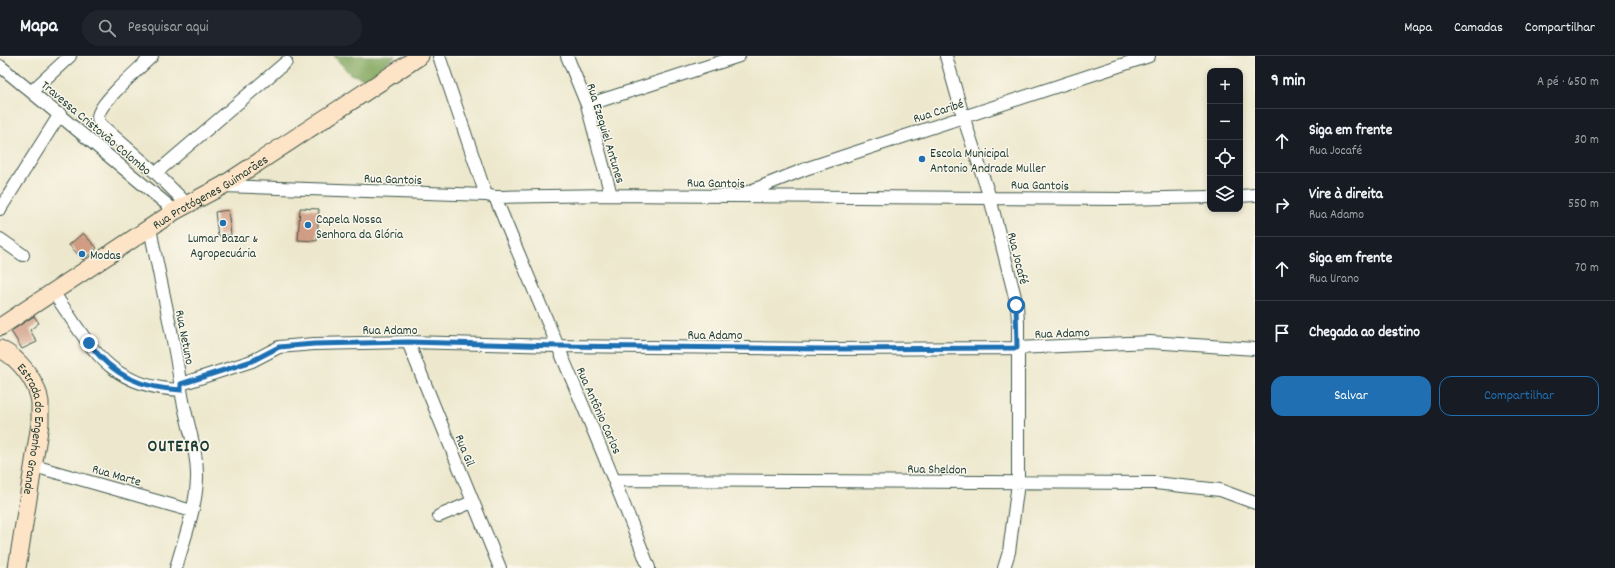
<!DOCTYPE html>
<html lang="pt">
<meta charset="utf-8">
<style>
body{margin:0;font-family:Dekko,sans-serif;background:#20242c;color:#f1f3f6}
.controls{position:absolute;right:12px;top:12px;display:grid;overflow:hidden;border-radius:8px;box-shadow:0 2px 6px #0003}
.controls button{width:36px;height:36px;display:grid;place-items:center;padding:0;border:0;border-bottom:1px solid #363941;background:#171b24;color:#f1f3f6;font:20px sans-serif}
.stop{position:absolute;width:12px;height:12px;margin:-9px;border:3px solid #1f6fb2;border-radius:50%;background:#fff}
.stop.end{background:#1f6fb2;border-color:#fff;box-shadow:0 1px 4px #0008}
.list{margin:0;padding:0;list-style:none}
h2{display:flex;justify-content:space-between;align-items:center;height:52px;margin:0;padding:0 16px;font-size:17px}
h2 small{font-size:13px;font-weight:400;color:#9ea1a6}
.list li{display:grid;grid-template-columns:26px 1fr auto;gap:12px;align-items:center;box-sizing:border-box;height:64px;padding:0 16px;border-top:1px solid #363941}
.list b{display:block;font-size:15px;white-space:nowrap}
.list p{margin:0;font-size:13px;white-space:nowrap;color:#9ea1a6}
.list em{font-size:13px;font-style:normal;color:#9ea1a6}
.actions{display:flex;gap:8px;padding:12px 16px}
.actions a{flex:1;padding:9px 0;border:1px solid #1f6fb2;border-radius:12px;text-align:center;font-size:14px;color:#1f6fb2}
.actions .main{background:#1f6fb2;color:#fff}
.icon{flex:none;width:22px;height:22px;fill:none;stroke:currentColor;stroke-width:2;stroke-linecap:round;stroke-linejoin:round}
.map{position:relative;flex:none;width:1255px;height:512px;overflow:hidden}
header{display:flex;align-items:center;gap:24px;box-sizing:border-box;height:56px;padding:0 20px;background:#171b24;border-bottom:1px solid #363941}
header strong{font-size:19px}
nav{display:flex;gap:22px;margin-inline-start:auto;font-size:14px}
.search{width:280px;height:36px;background:#20242c;display:flex;align-items:center;gap:10px;box-sizing:border-box;padding:0 14px;border-radius:22px;color:#9ea1a6;font-size:15px}
main{display:flex}
aside{flex:1;background:#171b24}
.map>svg:first-child{display:block}
.forest{fill:#81a65c;stroke:#507248}
.building{fill:#d09d84}
.lines{fill:none;stroke-linecap:round;stroke-linejoin:round}
.street-casing{stroke:#3e574b;stroke-width:14}
.secondary-casing{stroke:#3e574b;stroke-width:19}
.street{stroke:#fff;stroke-width:12}
.secondary{stroke:#fee4c6;stroke-width:17}
.route{stroke:#1f6fb2;stroke-width:5}
.poi-dot{fill:#1f6fb2;stroke:#fbf7ec;stroke-width:1.5}
.labels{text-anchor:middle;stroke-width:3;stroke-linejoin:round;paint-order:stroke}
.street-label{font-size:13px;fill:#1f3d34;stroke:#fbf7ec}
.poi-label{font-size:13px;fill:#1f3d34;stroke:#fbf7ec;text-anchor:start}
.district-label{font-size:17px;font-weight:bold;letter-spacing:1px;fill:#1f3d34;stroke:#fbf7ec}
</style>
<header>
<strong>Mapa</strong>
<div class="search"><svg class="icon" aria-label="search" viewBox="0 0 24 24"><circle cx="10" cy="10" r="6"/><path d="M15 15l6 6"/></svg>Pesquisar aqui</div>
<nav><a>Mapa</a><a>Camadas</a><a>Compartilhar</a></nav>
</header>
<main>
<div class="map">
<svg width="1255" height="512" viewBox="0 0 1255 512">
<rect width="100%" height="100%" fill="#fbf7ec"/>
<filter id="ink" filterUnits="userSpaceOnUse"><feTurbulence type="fractalNoise" baseFrequency=".025" numOctaves="2"/><feDisplacementMap in="SourceGraphic" scale="8" xChannelSelector="R" yChannelSelector="G"/><feConvolveMatrix kernelMatrix="1 2 1 2 8 2 1 2 1" color-interpolation-filters="sRGB"/></filter>
<filter id="wash" filterUnits="userSpaceOnUse"><feTurbulence type="fractalNoise" baseFrequency=".012" numOctaves="4" result="noise"/><feDisplacementMap in="SourceGraphic" scale="16" xChannelSelector="R" yChannelSelector="G"/><feGaussianBlur stdDeviation="0.9" result="paint"/><feColorMatrix in="noise" values="0 0 0 0 0 0 0 0 0 0 0 0 0 0 0 0 0 1.4 0 .05"/><feComposite in="paint" operator="in"/></filter>
<g filter="url(#wash)">
<rect width="100%" height="100%" fill="#ede8cd"/>
<path class="forest" d="M334,0H395L366,23L350,18Z"/>
<g id="blocks">
<path class="building" d="M300,152L319,153L317,185L298,184Z
M228,154L231,179L218,180L215,156Z
M83,177L97,192L83,204L69,189Z
M34,260L39,267L30,274L37,286L22,293L11,275Z"/>
</g>
</g>
<g filter="url(#ink)">
<use href="#blocks" fill-opacity="0" stroke="#3e574b" stroke-width="1"/>
<g class="lines">
<g class="street-casing">
<path id="street" d="M152,0C140,12 104,43 99,57C97,61 98,64 100,68L156,117L188,149
M439,0L486,139
M567,0L587,49L611,139
M946,0L963,60L990,142L1017,249L1018,267V427L1009,496L1004,512
M0,10L175,155
M32,35L70,0
M587,49L739,0
M156,117L286,6
M222,130L486,139L495,141L611,139L1122,143L1210,141
M743,138L808,112L1149,0
M1240,140L1255,139
M495,141C546,265 601,387 649,512
M0,153L60,58
M150,172C160,225 174,279 181,333C185,364 198,392 197,423C196,453 184,483 176,512
M0,183L23,199
M53,236C91,290 107,331 181,334
M408,286L500,512
M181,328L252,305L279,291L314,288L408,286L557,290L829,293L1017,292L1150,286L1255,293
M34,410L192,455
M615,424L1155,427L1220,434L1255,447
M439,460L472,446"/>
</g>
<g class="secondary-casing">
<g id="secondary">
<path id="s1" d="M0,271L175,155L222,130L420,0"/>
<path id="s2" d="M0,293C19,302 37,325 40,346C40,353 40,361 40,368L17,512"/>
</g>
</g>
<use href="#street" class="street"/>
<use href="#secondary" class="secondary"/>
</g>
</g>
<g class="lines" filter="url(#ink)">
<path class="route" d="M89,287C113,320 141,332 181,334V328L252,305L279,291L314,288L408,286L557,290L829,293L1017,292L1016,249"/>
</g>
<g class="poi-dot">
<circle cx="922" cy="103" r="4"/>
<circle cx="223" cy="167" r="4"/>
<circle cx="308" cy="169" r="4"/>
<circle cx="82" cy="198" r="4"/>
</g>
<g class="labels">
<g class="street-label">
<text transform="translate(938 54) rotate(-18)" y="5">Rua Caribé</text>
<text transform="translate(97 71) rotate(40)" y="5">Travessa Cristovão Colombo</text>
<text transform="translate(607 77) rotate(73)" y="5">Rua Ezequiel Antunes</text>
<text transform="translate(393 122) rotate(2)" y="5">Rua Gantois</text>
<text transform="translate(716 126) rotate(1)" y="5">Rua Gantois</text>
<text transform="translate(1040 128) rotate(1)" y="5">Rua Gantois</text>
<text dy="5" stroke="none"><textPath href="#s1" startOffset="250">Rua Protógenes Guimarães</textPath></text>
<text transform="translate(1019 202) rotate(76)" y="5">Rua Jocafé</text>
<text x="390" y="278">Rua Adamo</text>
<text transform="translate(1062 276) rotate(-2)" y="5">Rua Adamo</text>
<text x="715" y="283">Rua Adamo</text>
<text transform="translate(186 281) rotate(79)" y="5">Rua Netuno</text>
<text transform="translate(600 354) rotate(66)" y="5">Rua Antônio Carlos</text>
<text dy="5" stroke="none"><textPath href="#s2" startOffset="94">Estrada do Engenho Grande</textPath></text>
<text transform="translate(466 394) rotate(68)" y="5">Rua Gil</text>
<text transform="translate(937 412) rotate(1)" y="5">Rua Sheldon</text>
<text transform="translate(117 418) rotate(16)" y="5">Rua Marte</text>
</g>
<g class="poi-label">
<text x="930" y="101">Escola Municipal<tspan x="930" dy="15">Antonio Andrade Muller</tspan></text>
<text x="316" y="167">Capela Nossa<tspan x="316" dy="15">Senhora da Glória</tspan></text>
<text x="223" y="186" text-anchor="middle">Lumar Bazar &amp;<tspan x="223" dy="15">Agropecuária</tspan></text>
<text x="90" y="203">Modas</text>
</g>
<g class="district-label">
<text x="179" y="395">OUTEIRO</text>
</g>
</g>
</svg>
<div class="controls">
<button>+</button>
<button>−</button>
<button><svg class="icon" aria-label="locate" viewBox="0 0 24 24"><circle cx="12" cy="12" r="6"/><path d="M12 2v4M12 18v4M2 12h4M18 12h4"/></svg></button>
<button><svg class="icon" aria-label="layers" viewBox="0 0 24 24"><path d="M12 4l9 5-9 5-9-5zM3 14l9 5 9-5"/></svg></button>
</div>
<div class="stop" style="left:1016px;top:249px"></div>
<div class="stop end" style="left:89px;top:287px"></div>
</div>
<aside>
<h2>9 min<small>A pé · 650 m</small></h2>
<ul class="list">
<li><svg class="icon" aria-label="ahead" viewBox="0 0 24 24"><path d="M12 20V5M6 11l6-6 6 6"/></svg><div><b>Siga em frente</b><p>Rua Jocafé</p></div><em>30 m</em></li>
<li><svg class="icon" aria-label="right" viewBox="0 0 24 24"><path d="M7 20v-9h11M14 6l5 5-5 5"/></svg><div><b>Vire à direita</b><p>Rua Adamo</p></div><em>550 m</em></li>
<li><svg class="icon" aria-label="ahead" viewBox="0 0 24 24"><path d="M12 20V5M6 11l6-6 6 6"/></svg><div><b>Siga em frente</b><p>Rua Urano</p></div><em>70 m</em></li>
<li><svg class="icon" aria-label="arrive" viewBox="0 0 24 24"><path d="M6 21V4h12l-3 4 3 4H6"/></svg><div><b>Chegada ao destino</b></div></li>
</ul>
<div class="actions"><a class="main">Salvar</a><a>Compartilhar</a></div>
</aside>
</main>
